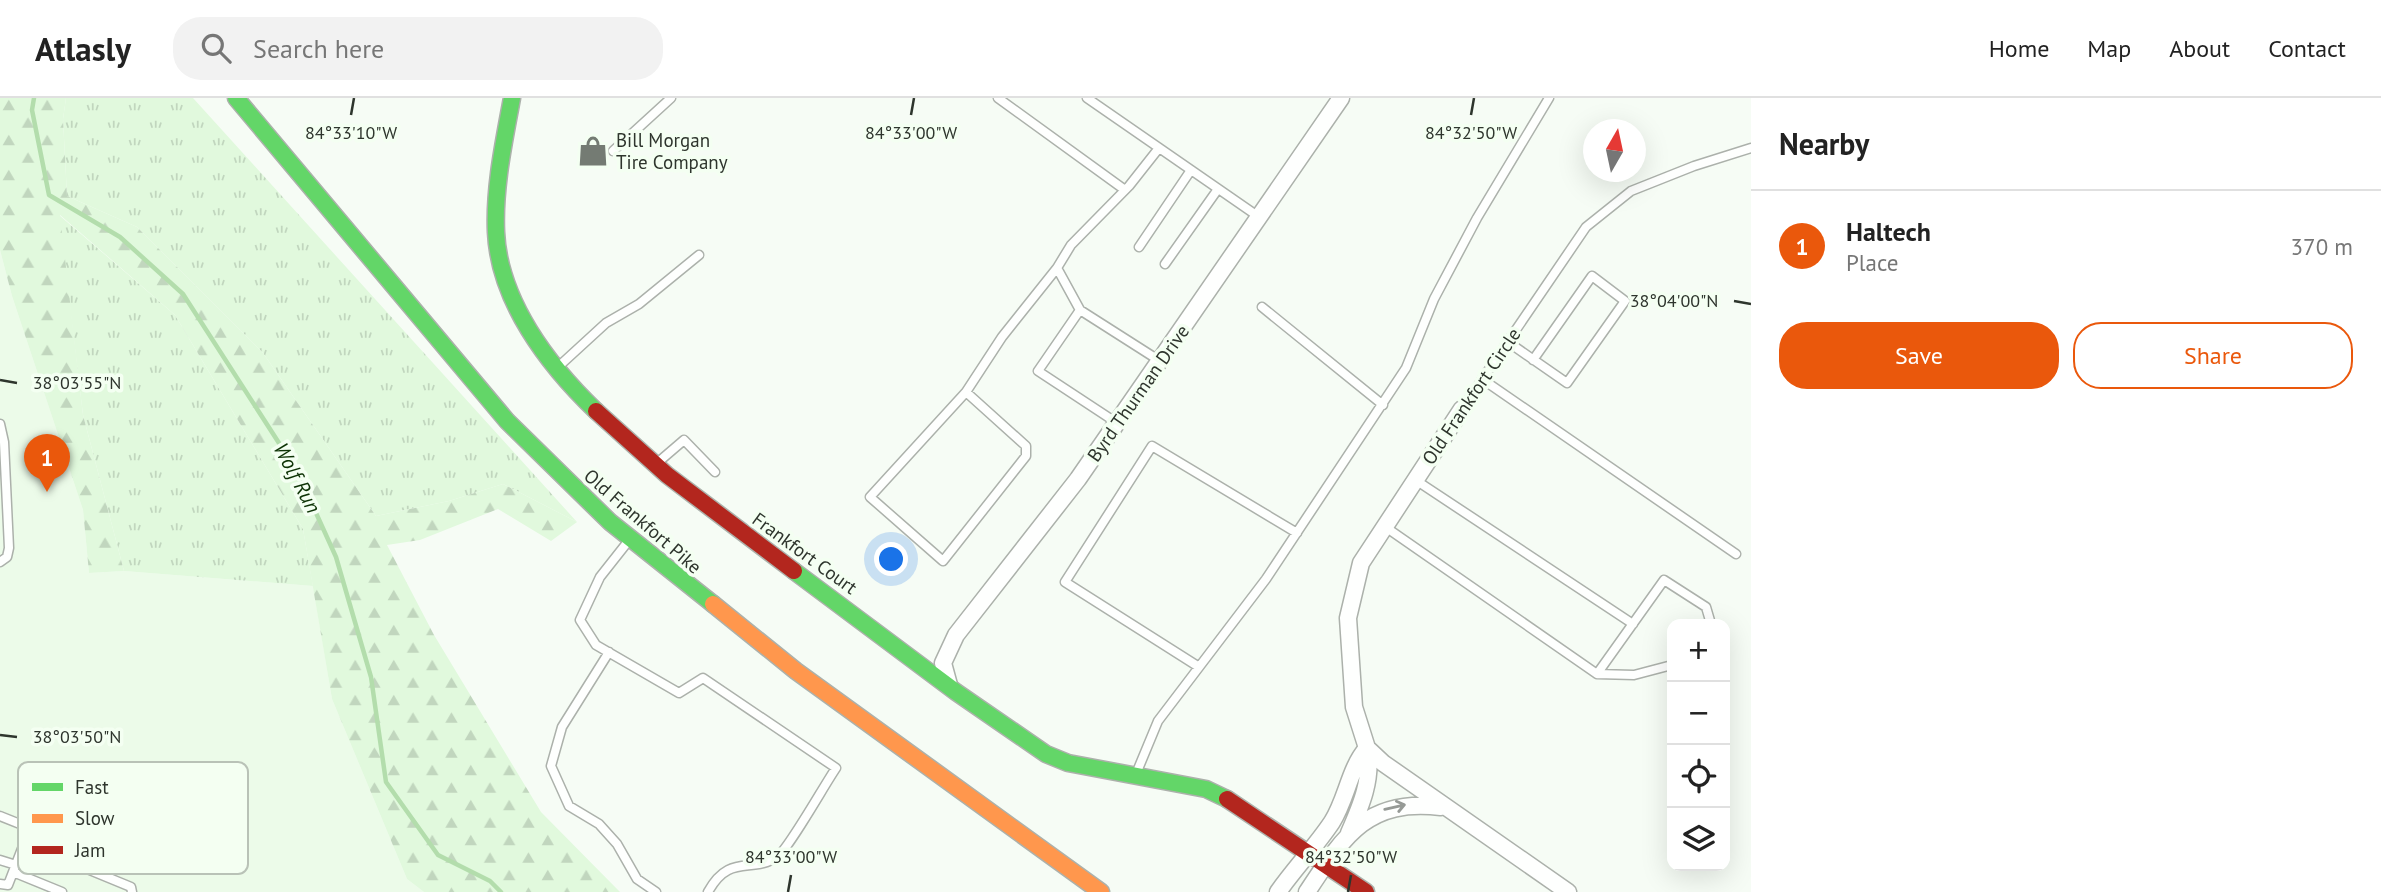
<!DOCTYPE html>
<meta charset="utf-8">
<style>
body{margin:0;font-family:"PT Sans",sans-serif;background:#f2f2f2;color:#222}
.controls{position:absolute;right:21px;bottom:21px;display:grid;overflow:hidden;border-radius:14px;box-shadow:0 7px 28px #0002}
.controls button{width:63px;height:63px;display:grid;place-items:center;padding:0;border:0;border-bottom:2px solid #e0e0e0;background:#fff;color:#222;font:35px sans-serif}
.compass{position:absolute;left:1583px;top:21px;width:63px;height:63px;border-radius:50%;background:#fff;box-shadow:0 7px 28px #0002;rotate:9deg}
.you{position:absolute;left:892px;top:462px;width:24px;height:24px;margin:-18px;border:5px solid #fff;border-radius:50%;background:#1a73e8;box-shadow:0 0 0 10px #1a73e833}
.badge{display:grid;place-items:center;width:46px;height:46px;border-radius:50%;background:#ea580c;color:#fff;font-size:23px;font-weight:700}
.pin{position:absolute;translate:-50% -58px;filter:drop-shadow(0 2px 4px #0008)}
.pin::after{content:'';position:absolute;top:37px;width:24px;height:21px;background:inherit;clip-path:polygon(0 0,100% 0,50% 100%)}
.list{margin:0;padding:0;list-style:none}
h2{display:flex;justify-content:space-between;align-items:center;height:91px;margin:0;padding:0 28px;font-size:30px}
h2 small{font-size:23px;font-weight:400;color:#767676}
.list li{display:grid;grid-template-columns:46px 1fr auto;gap:21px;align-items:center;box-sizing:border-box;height:112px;padding:0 28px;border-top:2px solid #e0e0e0}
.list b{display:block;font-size:26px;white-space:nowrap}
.list p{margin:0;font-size:23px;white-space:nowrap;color:#767676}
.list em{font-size:23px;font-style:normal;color:#767676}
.actions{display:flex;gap:14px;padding:21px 28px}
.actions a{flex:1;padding:16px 0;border:2px solid #ea580c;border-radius:28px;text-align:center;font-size:24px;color:#ea580c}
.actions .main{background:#ea580c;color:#fff}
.icon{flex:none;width:38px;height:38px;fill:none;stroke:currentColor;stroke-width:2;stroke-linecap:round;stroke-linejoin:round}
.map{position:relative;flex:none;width:1751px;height:794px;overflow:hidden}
header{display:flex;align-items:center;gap:42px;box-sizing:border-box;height:98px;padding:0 35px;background:#fff;border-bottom:2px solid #e0e0e0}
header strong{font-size:33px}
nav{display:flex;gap:38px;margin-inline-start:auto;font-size:24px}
.search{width:490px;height:63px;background:#f2f2f2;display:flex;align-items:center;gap:18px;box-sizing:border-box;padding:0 24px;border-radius:28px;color:#767676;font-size:26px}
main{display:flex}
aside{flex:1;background:#fff}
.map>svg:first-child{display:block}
.built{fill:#ecfbe9}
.grass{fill:url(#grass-tufts)}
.forest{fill:url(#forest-firs)}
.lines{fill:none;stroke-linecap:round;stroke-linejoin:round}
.stream{stroke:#b3ddac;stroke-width:4.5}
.lane-casing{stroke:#acb1ab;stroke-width:11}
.street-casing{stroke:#acb1ab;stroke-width:19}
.fast-casing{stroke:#acb1ab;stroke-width:19}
.slow-casing{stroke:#acb1ab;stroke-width:19}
.jam-casing{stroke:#acb1ab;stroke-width:19}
.lane{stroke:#fefffe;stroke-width:8}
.street{stroke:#fefffe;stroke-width:16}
.fast{stroke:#63d668;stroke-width:16}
.slow{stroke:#ff974d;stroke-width:16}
.jam{stroke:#b3261e;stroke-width:16}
.oneway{stroke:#969a96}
.ticks{fill:none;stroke:#2e352d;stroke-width:2.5}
.labels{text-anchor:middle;stroke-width:7;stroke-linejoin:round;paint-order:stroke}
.poi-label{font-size:19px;fill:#2e352d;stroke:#f4fff2;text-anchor:start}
.street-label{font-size:19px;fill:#2e352d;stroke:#f4fff2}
.water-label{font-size:21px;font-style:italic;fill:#0d3305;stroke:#f4fff2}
.key{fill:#f4fff2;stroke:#b9c2b7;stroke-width:2}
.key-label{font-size:19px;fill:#2e352d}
.ticks-label{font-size:18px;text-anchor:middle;fill:#2e352d;stroke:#f4fff2;stroke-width:7;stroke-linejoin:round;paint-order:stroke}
</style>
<header>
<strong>Atlasly</strong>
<div class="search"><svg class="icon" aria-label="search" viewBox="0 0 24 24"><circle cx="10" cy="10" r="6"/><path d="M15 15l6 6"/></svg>Search here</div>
<nav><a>Home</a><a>Map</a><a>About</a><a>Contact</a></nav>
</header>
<main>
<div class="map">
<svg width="1751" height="794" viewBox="0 0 1751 794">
<defs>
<pattern id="grass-tufts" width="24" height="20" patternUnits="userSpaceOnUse" patternTransform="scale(1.75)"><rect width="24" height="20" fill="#e1f9dd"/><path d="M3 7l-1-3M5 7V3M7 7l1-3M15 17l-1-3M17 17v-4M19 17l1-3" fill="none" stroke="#c1d6be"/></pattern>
<pattern id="forest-firs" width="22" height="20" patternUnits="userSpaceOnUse" patternTransform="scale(1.75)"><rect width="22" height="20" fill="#e1f9dd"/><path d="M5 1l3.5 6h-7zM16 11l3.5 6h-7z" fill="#c1d6be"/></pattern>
</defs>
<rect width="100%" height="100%" fill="#f6fcf5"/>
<path class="built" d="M0,152L12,198L83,412L89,475L124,473L313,488L332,601L407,781L424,794H0Z"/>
<path class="grass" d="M66,0H193L577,424L503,386L449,403L376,418L263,255L137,129L67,98L63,21Z
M59,117L175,217L303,431L313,488L124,473L83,317Z"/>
<path class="forest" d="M0,0H66L63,21L67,98L137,129L263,255L376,418L449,403L503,386L577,424L551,443L498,411L420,442L387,447L434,537L541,714L620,794H424L407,781L332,601L303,431L175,217L60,117L83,317L124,473L89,475L83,412L12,198L0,152Z"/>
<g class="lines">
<path class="stream" d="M34,0L32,12L49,97L120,139L183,196L297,373L336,459L371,579L386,684L438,757L490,783L501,794"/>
<g class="lane-casing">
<path id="lane" d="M998,0L1125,92
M1087,0L1259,119
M613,53L671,0
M1139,149L1191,72
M1165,166L1218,91
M1262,209L1383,307
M1080,212L1057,170L1071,147L1129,88L1159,50
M1508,244L1567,285L1625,203L1592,178L1533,262
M558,269L606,225L639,206L699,157
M1482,281L1736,456
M966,294L1026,348V358L943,463L870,399L966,294L1002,239L1057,170
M1462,311L1586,129L1631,93L1694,68L1751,50
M1117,325L1038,273L1080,212L1160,263
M0,326L4,344L9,450L7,459L0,464
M656,366L684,342L715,374
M1414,381L1633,526
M1384,428L1597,576L1634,577L1672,567
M630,441L600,479L580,522L596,547L679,595L703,580L836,670C825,686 789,750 778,758C752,777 730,754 708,794
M609,554L562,629L551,668L569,708L599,726L617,746L637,781L656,794
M1199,569L1065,484L1152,348L1297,435
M1597,576L1664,482L1706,509L1711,526
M1136,676L1158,623L1266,481L1406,270L1434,201L1477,120L1549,0
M0,718L30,730L8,787L0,786
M24,745L131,789L132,794
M0,762L16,767
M13,774L62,794"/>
</g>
<g class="street-casing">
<path id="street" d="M1462,311L1361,465L1348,520L1354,609L1367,650L1383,665L1568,794
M949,587L943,565L956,537L1078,381L1341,0
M1349,735C1361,708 1373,680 1367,650
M1278,794C1295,770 1316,748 1332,724C1347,700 1349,671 1367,650
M1307,794C1344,738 1367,700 1441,709"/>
</g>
<g class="fast-casing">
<path id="fast" d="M236,0L507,323L610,424L713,506
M512,0C504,44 494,89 496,134C499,203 548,267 596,313
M794,473L956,594L1046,656L1068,665L1206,691L1227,701"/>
</g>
<g class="slow-casing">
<path id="slow" d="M713,506L796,573L1101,794"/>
</g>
<g class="jam-casing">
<path id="jam" d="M596,313L667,377L794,473
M1227,701L1366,794"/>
</g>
<use href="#lane" class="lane"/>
<use href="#street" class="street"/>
<use href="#fast" class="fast"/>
<use href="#slow" class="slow"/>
<use href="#jam" class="jam"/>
</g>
<defs><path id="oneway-shaft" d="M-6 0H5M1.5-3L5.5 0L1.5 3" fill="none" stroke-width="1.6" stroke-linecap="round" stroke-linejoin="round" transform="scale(1.75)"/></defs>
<use class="oneway" href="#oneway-shaft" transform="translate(1395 709) rotate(-13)"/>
<path class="ticks" d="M351,17L354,0M911,17L914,0M1471,17L1474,0M1734,203L1751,206M0,282L17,285M0,637L17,639M788,794L791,777M1348,794L1351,777"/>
<defs>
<g id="shop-bare" transform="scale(2.415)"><path d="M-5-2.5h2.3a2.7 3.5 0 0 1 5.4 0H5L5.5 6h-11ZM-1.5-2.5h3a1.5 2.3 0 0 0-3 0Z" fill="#747b73" stroke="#f4fff2" stroke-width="2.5" paint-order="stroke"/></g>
</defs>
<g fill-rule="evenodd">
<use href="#shop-bare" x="593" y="53"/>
</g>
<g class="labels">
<g class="poi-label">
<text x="616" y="49">Bill Morgan<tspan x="616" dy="22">Tire Company</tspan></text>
</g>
<g class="street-label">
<text transform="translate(1138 295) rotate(-55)" y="7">Byrd Thurman Drive</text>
<text transform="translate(1471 298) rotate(-56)" y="7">Old Frankfort Circle</text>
<text transform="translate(643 423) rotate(41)" y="7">Old Frankfort Pike</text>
<text transform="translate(805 455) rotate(36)" y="7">Frankfort Court</text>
</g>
<g class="water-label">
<text transform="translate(297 380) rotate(62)" y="7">Wolf Run</text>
</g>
</g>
<rect x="18" y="664" width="230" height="112" rx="10" class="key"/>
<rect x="32" y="685" width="31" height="8" fill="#63d668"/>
<rect x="32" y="716" width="31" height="9" fill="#ff974d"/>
<rect x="32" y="748" width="31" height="8" fill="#b3261e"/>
<g class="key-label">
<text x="75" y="696">Fast</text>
<text x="75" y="727">Slow</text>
<text x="75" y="759">Jam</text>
</g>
<g class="ticks-label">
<text x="351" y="41">84°33'10"W</text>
<text x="911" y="41">84°33'00"W</text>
<text x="1471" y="41">84°32'50"W</text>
<text x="1674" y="209">38°04'00"N</text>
<text x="77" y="291">38°03'55"N</text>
<text x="77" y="645">38°03'50"N</text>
<text x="791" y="765">84°33'00"W</text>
<text x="1351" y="765">84°32'50"W</text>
</g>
</svg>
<div class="controls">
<button>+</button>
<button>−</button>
<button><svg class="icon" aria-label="locate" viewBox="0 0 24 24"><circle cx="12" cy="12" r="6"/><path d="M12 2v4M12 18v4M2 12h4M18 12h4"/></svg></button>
<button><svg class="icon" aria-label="layers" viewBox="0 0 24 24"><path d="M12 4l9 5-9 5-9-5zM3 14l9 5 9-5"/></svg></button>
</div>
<svg class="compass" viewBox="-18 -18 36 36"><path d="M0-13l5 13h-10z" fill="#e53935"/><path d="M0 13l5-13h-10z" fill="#767676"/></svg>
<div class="you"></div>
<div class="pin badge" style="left:47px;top:394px">1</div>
</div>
<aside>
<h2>Nearby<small></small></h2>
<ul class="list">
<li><span class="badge">1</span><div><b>Haltech</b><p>Place</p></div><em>370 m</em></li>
</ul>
<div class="actions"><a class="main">Save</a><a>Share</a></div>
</aside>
</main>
